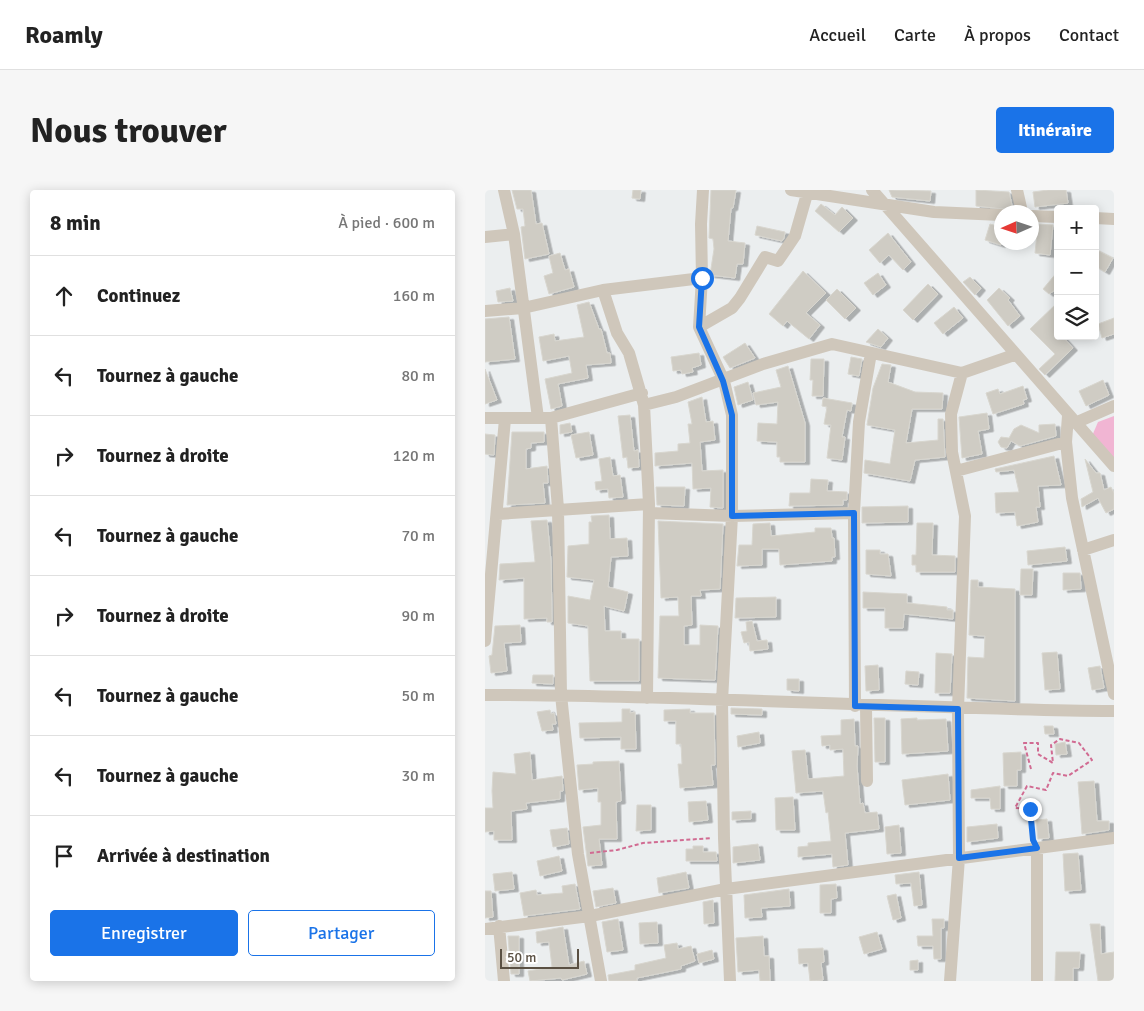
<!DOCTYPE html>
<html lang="fr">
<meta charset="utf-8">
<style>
body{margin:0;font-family:Signika,sans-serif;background:#f6f6f6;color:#222}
.controls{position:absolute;right:15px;top:15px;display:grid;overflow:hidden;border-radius:5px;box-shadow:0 2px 12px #0003}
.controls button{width:45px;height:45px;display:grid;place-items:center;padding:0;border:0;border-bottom:1px solid #e0e0e0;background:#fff;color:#222;font:25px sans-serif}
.compass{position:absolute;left:509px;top:15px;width:45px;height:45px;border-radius:50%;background:#fff;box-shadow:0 2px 12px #0003;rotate:267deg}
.scale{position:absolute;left:15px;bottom:12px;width:79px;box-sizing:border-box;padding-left:5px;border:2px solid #5a5043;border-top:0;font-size:14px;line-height:18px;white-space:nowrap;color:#5a5043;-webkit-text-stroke:4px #fff;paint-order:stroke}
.stop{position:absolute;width:15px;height:15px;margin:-11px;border:4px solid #1a73e8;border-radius:50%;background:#fff}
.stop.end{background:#1a73e8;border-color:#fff;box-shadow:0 1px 5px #0008}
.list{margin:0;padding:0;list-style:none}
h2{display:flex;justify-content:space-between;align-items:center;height:65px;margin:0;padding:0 20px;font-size:21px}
h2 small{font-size:16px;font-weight:400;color:#767676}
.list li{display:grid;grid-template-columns:32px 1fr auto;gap:15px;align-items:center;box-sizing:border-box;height:80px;padding:0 20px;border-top:1px solid #e0e0e0}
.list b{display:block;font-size:19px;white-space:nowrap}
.list em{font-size:16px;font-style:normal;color:#767676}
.actions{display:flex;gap:10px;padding:15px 20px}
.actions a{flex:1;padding:11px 0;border:1px solid #1a73e8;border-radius:5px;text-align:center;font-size:18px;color:#1a73e8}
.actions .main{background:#1a73e8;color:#fff}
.icon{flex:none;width:28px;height:28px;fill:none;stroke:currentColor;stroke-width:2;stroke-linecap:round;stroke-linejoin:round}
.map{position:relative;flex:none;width:629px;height:791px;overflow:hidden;border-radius:5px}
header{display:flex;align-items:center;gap:30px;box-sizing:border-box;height:70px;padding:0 25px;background:#fff;border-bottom:1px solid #e0e0e0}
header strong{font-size:24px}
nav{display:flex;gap:28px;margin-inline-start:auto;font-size:18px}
.intro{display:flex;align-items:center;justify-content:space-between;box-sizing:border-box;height:120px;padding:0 30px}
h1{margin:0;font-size:35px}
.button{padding:12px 22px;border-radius:5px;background:#1a73e8;color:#fff;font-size:18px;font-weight:700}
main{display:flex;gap:30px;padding:0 30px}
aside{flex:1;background:#fff;border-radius:5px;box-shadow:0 2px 12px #0003}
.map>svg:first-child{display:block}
.green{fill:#f1b5d3}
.building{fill:#cfccc4;stroke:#d8d6cf;filter:url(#shadow)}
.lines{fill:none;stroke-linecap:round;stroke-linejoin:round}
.path{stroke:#d16b92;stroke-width:2;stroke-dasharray:4 2.5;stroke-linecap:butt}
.minor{stroke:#cfc7bb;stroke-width:12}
.route{stroke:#1a73e8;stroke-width:6}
</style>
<header>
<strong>Roamly</strong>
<nav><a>Accueil</a><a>Carte</a><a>À propos</a><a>Contact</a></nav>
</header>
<div class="intro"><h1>Nous trouver</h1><a class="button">Itinéraire</a></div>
<main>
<aside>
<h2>8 min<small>À pied · 600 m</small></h2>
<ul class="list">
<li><svg class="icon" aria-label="ahead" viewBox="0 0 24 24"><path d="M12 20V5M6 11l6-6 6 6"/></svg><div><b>Continuez</b></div><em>160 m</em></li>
<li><svg class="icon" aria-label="left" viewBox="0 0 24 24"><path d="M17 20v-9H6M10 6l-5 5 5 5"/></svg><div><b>Tournez à gauche</b></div><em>80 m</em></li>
<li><svg class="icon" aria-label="right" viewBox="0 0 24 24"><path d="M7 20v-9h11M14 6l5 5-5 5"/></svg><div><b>Tournez à droite</b></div><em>120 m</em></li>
<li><svg class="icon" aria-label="left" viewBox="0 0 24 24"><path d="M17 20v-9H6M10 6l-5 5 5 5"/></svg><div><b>Tournez à gauche</b></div><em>70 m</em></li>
<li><svg class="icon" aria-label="right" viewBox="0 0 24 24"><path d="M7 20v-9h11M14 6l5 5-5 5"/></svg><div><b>Tournez à droite</b></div><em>90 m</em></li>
<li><svg class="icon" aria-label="left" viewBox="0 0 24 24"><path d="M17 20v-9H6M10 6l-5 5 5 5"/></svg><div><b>Tournez à gauche</b></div><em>50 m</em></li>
<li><svg class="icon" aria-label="left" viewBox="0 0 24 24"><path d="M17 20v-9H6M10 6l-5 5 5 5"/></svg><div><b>Tournez à gauche</b></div><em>30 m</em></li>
<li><svg class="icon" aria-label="arrive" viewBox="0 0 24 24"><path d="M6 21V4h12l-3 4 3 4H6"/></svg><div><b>Arrivée à destination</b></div></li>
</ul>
<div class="actions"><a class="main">Enregistrer</a><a>Partager</a></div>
</aside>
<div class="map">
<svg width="629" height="791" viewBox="0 0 629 791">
<defs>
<filter id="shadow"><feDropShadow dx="4.5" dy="2.5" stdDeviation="0" flood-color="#0004"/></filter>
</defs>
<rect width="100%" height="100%" fill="#ebeeef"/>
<path class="green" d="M629,226V273L607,246L613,232Z"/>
<path class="building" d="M27,0H46L51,34L57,33L64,64L40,69L36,37L40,36L38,19H32Z
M148,0H156L155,9L147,8Z
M226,0H251L248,18H246L243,51L260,53L258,74H252L250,88L225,85L229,59L228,49L224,48Z
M404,0L446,1L445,11L407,7Z
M491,0L524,2L528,20L491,16Z
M563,0H581L583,13L550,17L548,2Z
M336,14L350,25L357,17L368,28L354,42L330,21Z
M505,34L516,37V55L500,50Z
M553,34L568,35L565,65L550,63Z
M272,36L300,42L299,48L297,51L270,45Z
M403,43L426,72L418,80L404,65L395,73L384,60Z
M610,59L628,68L620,82L610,76Z
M75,63L80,80L84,79L89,97L64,104L59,86L68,83L64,66Z
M318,81L341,103L321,123L335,135L324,149L302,131L298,136L284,124Z
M573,81V98L564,104L558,99Z
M393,83L401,95L388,105L379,93Z
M485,87L496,98L490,105L478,92Z
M443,94L453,104L428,130L418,120Z
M25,98L28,111L13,112L11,101Z
M514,98L525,108L523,110L535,126L523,136L502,110Z
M352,99L371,118L360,129L341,110Z
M104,112L114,139H116L122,163H125L126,173L101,175L103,188L73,194L77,216L66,219L60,189L87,183L84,166L58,171L54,147L69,144L70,151L99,147L92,115Z
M573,112V146H577L588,158L560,185L554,179L570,164L545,139Z
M469,117L478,128L458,144L449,133Z
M24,127L30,169L0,172V129Z
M629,128V144L617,148L613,134Z
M393,139L403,148L396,157L381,152Z
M260,153L270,168L245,178L238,167Z
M214,163L216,175L207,178L208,182L197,184L196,180L188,181L186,167Z
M366,167L377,169L374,186L363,184Z
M326,169H339L338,206H327L328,190H325Z
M397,174L406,175L403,192L430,202L458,203L457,219H427L421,253L453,250V229H458L460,267L430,270L425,291L379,283L380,270L405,274L410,240L382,235L388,198Z
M303,176L320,233V272H295V267H292V252L272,251L273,233L292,234L293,212L271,215L268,203L296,197L291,180Z
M0,179L12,210L0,214Z
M618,190L624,205L601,216L594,201Z
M263,192L268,210L253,215L249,197Z
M538,196L542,209L538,210L539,214L508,224L501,203L513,199L515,204Z
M217,207L221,232L228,231L230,250L215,252L217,281L238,280V318L225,317L226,298L208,299L207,273L170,276V263L193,261V254L205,253L203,234H207L203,212Z
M338,208L367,213L366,221L362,220L357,247H360L357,270L342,268L346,235L339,234L342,217L337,216Z
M502,223L504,239L493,241L497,264L477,268L474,227Z
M145,225L149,261L153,260L154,277L143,278L142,267L138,268L133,226Z
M85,233L87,242L75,244V235Z
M570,234L571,246L535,256L526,251L522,258L516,257L513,252L516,247L524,248L529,239L536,235L554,243V235Z
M27,242H59V252L46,253V258L41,259V279L62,276L63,293H58L60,313L22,315Z
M104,242L108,265L91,268L86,245Z
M0,244L10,245L9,265L0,264Z
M569,266L576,295L553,296L555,317H551L553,332L532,336L530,322L511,323L510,303L534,302L529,280L511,282L510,279Z
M125,267L128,286L135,285L138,307L124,308L123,299L111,300L110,292L117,291L114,269Z
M600,269L611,283H615L619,300L626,297L629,303V319L621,323L613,308L597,317L596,309L608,302Z
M326,289L343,290L342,301L362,302V310H358V315L304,316L305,303H325Z
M171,297H200L199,316L172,315Z
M423,316V332L377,333V317Z
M124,325L125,349L142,348L143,366L126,367L123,397L143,402L139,421L119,416L120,441H136V449H154V491H105L103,436L83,433V406L105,410L109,390L82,387L83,356L104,354V332H107L106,326Z
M62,330L66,371L67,432H62V428L39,429V388L14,390L15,374L50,372L46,331Z
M173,331L238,334L235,399L215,400L216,406H206L207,435L199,436V455H215V435L233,436L230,490L173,488L175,426H194L193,407L176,408Z
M285,333L286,346L330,342V338H346L347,348H349L350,367H347V371L295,375L294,359H277V375L252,376L254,355H267L268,334Z
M432,333H448L447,365L470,366V382H431V375H427V365H431Z
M580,357L582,371L543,375L542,361Z
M381,360H395V364H403L406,386L381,384Z
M536,379H548L547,405H535Z
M578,383H595L596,399L578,400Z
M486,390H493V397L530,399V511L482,508L483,467L499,468L500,446L484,445Z
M378,402L422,404V413L462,417V420H468V429L419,424L418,438H400V418H378Z
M291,407V427L250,428L251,408Z
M267,431L272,451L282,450L283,459L265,461L264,452L259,453L256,442L262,441L261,432Z
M35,435L36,452L19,453L22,481L6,483L4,466L7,465L10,436Z
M572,462L575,499L560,500L557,463Z
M451,463L467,464L465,503H450Z
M393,475L394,500L381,501L380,476Z
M615,476L619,498L607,500L603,478Z
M421,481L434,482L433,495L420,494Z
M48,485H68V494L47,493Z
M302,489H314V501L302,500Z
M246,518L277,519V525L246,524Z
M137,519H145V523L150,522L151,559H136V547L95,548L94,533L137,532Z
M205,519V523H229L230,575H226L228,595L195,598L193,574H197L196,554H191V531H179V520Z
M65,520L66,524L69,523L71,534H67L68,540L57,541L52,522Z
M389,528H400V572H390Z
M432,528V530L461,529L463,561L417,564L416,529Z
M369,529L370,556H373L372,576L375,614L378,613L380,623L392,622L394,639L360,643L363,675L348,677L347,664L313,667V657L323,656V653L346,651L343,622L341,623L338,601L311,603L307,561L320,560L323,589L359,586L358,559L345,560V555L337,556L336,546L356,545V530Z
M559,536H568L569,544H560Z
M274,542L275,553L253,557L252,546Z
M580,552L582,564L571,565L570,554Z
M45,562L47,590L77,586L78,601H75V609L41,613L42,619L26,621L27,650H9V641L0,642V618H8L7,601L8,582L31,584L29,564Z
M536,562V580H532V596H519L518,563Z
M134,571L136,611L131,612L132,649H114L117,675L103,676L98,637L116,635V612H113V598L94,600L92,575L108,574V572Z
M463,584L465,610L420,615L417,590Z
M609,591L612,631H624V640L597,644L593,592Z
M515,596V619H506L505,608H486V600Z
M308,607L310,640H291L290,608Z
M221,611L223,630L204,632L203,612Z
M152,615H166V640L151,641Z
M266,621V629L247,630V622Z
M562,629L564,648L553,649L551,630Z
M512,634L513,648L482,652V637Z
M414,635L416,663L402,664L400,637Z
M82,638L84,654L68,657L65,640Z
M273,654L275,670L248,673V657Z
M208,656H218V662H231L232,671H201V659H208Z
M593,663L596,700L580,701L578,664Z
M74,666L77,681L55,686L52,671Z
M27,682L29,699L10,701L8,684Z
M201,682L204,698L174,703L172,688Z
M434,682L437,715L429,716L426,693L411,694L410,685Z
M90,694L95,719L39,726L35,703L51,700L52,705L78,703L77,696Z
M351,694L352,708L346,709V723H335V695Z
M128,698L131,713L111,717L108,701Z
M304,699L305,716L276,718L277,727L260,728L259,705Z
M0,701H6L8,727L0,728Z
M411,704L416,728L408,730L402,706Z
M228,710L229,733L219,734L218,712Z
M133,729L138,760L122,762L117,732Z
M447,729H459V738H456V769H449L448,756H433L432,746H448Z
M172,732L173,753L155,754L154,733Z
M605,734H615L616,764L629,762V791H613Z
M78,737L84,775L99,771L102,784L77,790L76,788L45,791L43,781L67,777L64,752L52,753L51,742Z
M392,742L397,759L379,764L374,747Z
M23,746H34V784H26Z
M278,746L279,766H284L285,791H275L274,780L253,782L251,748Z
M192,753L193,759L206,756L210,771L196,776V779L152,788V791H124L123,785L150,780V775L181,768L179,755Z
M338,758L339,772L336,773L338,790L325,791L323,773L314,774L313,759Z
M227,760L229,769L214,773L212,764Z
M571,762H595L594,778H588V791H570Z
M433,770V780H425V771Z"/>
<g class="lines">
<path class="path" d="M546,579L539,553H553V564L568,573L566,555L575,549L594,553L607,570L583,586L568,583L561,600L542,596L530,618L545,619L548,646
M105,663L132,660L158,653L227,648"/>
<path class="minor" d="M19,0L29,44L53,228
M218,0L216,34L217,88L214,137L239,191L247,225V326L237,511L239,648L245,791
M306,0L449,22L516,25
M387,0L629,276
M532,0L537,22
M546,26L573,27
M610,28L629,29
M0,47L29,44
M118,100L132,143L144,163L159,215L164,314L162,508
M0,121L38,118L118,100L217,88
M214,137L247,118L255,108L280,67L293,71L310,46L322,4
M159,215L191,207L278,174L347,154L477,183L529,165
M583,226L581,252L587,308L629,504
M0,228H66L157,203
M66,228L73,319L76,505L93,664L116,791
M590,233L629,216
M471,281L581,252
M164,323L247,326L369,323
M13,324L164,314
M598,360L629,350
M0,451L20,229
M0,505C210,505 419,519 629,521
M370,516L369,323L374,232L386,163
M381,516L382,591
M552,658V791
M14,736L19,791
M0,739L105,726L241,699L629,648
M465,791L474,668L473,519L480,326L467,262L466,224L477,183"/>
</g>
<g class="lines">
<path class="route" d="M217,88L214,137L238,191L247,225V326L369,323L370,516L473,519L474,668L552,658L548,650L545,619"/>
</g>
</svg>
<div class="controls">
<button>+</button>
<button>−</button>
<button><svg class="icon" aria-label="layers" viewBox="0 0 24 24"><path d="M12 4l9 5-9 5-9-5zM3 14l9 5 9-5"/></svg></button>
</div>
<svg class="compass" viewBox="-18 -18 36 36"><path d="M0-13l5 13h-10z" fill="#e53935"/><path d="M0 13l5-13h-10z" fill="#767676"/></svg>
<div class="scale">50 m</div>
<div class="stop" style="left:217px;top:88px"></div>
<div class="stop end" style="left:545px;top:619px"></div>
</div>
</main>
